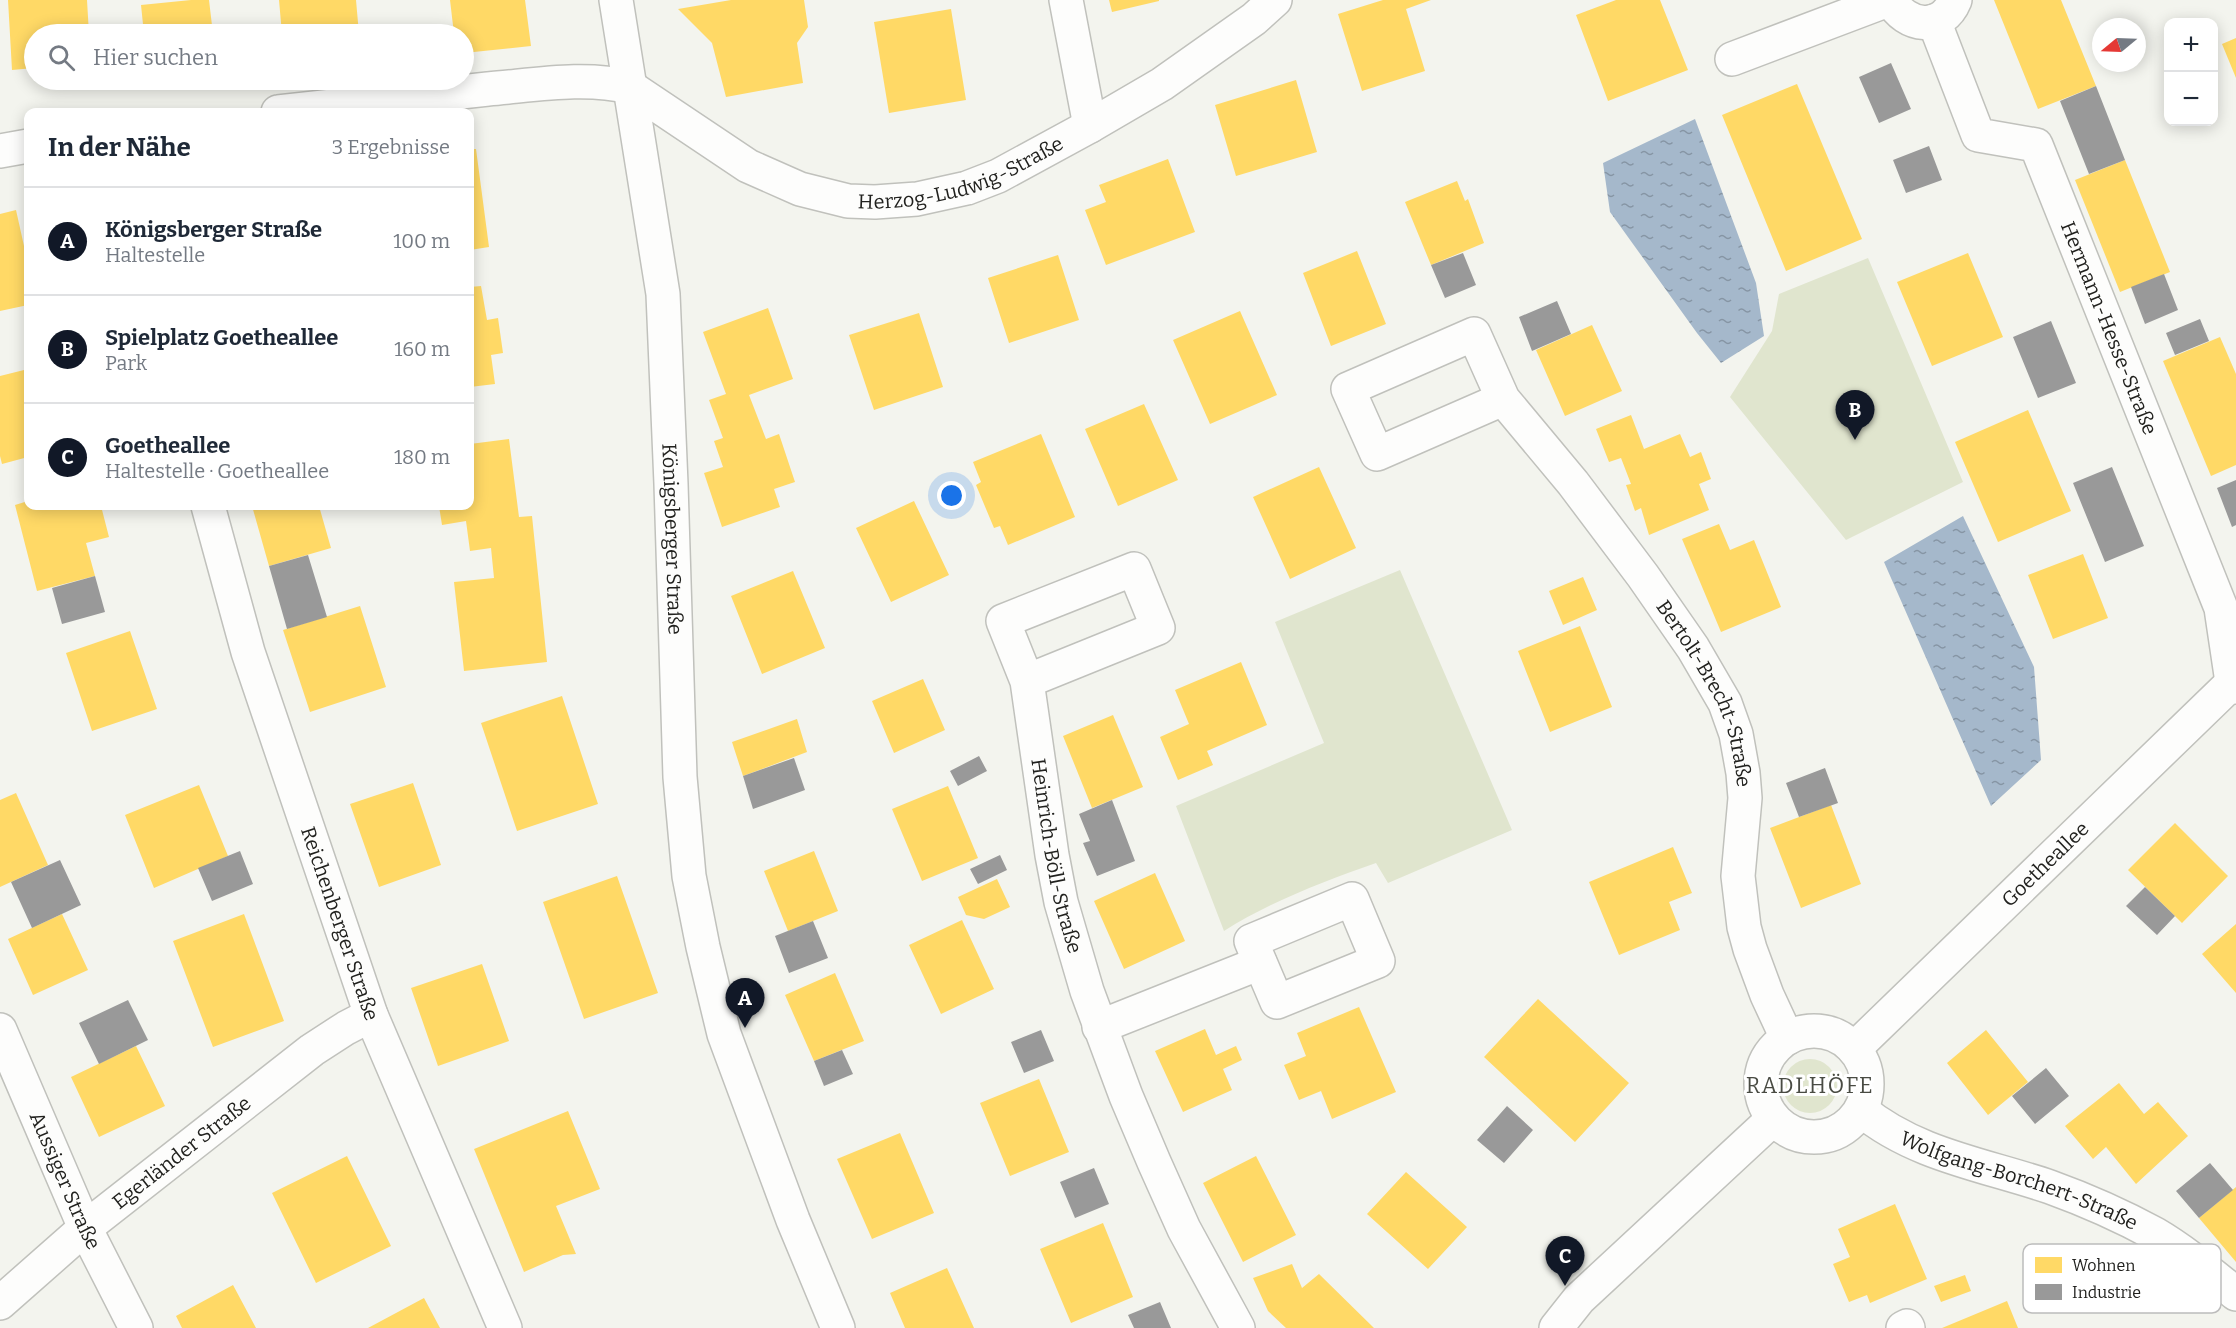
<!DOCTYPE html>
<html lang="de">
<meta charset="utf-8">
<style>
body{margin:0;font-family:Bitter,serif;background:#f6f6f7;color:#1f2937}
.controls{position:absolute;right:18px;top:18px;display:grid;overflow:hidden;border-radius:12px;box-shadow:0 3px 15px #0003}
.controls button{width:54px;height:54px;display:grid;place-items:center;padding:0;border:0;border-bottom:2px solid #e0e1e3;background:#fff;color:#1f2937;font:30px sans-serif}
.compass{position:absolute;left:2092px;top:18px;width:54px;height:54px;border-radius:50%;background:#fff;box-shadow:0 3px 15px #0003;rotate:251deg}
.you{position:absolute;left:952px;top:496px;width:21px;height:21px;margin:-15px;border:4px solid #fff;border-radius:50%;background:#1a73e8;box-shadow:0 0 0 9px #1a73e833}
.badge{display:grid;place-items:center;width:39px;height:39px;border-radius:50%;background:#111827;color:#fff;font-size:20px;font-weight:700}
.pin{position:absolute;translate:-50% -50px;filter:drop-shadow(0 2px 3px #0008)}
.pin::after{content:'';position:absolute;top:32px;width:21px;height:18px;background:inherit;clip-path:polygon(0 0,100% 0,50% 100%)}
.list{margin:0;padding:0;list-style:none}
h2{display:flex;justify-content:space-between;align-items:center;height:78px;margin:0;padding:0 24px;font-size:26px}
h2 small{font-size:20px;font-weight:400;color:#747a83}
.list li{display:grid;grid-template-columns:39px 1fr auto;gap:18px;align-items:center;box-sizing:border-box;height:108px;padding:0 24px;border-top:2px solid #e0e1e3}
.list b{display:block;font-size:22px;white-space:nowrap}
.list p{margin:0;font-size:20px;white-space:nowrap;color:#747a83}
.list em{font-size:20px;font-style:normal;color:#747a83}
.icon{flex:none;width:33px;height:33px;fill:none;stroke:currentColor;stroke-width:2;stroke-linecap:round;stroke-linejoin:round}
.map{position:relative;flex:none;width:2236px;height:1328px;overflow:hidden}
.search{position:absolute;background:#fff;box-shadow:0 3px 15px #0003;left:24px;top:24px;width:450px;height:66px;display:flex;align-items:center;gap:15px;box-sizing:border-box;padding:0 21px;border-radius:33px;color:#747a83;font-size:22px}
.panel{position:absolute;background:#fff;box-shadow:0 3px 15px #0003;left:24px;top:108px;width:450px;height:402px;border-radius:12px}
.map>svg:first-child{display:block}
.green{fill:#e0e5ce}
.water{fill:url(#water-ripples)}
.homes{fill:#ffd966}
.industry{fill:#999}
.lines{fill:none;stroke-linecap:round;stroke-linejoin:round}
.minor-casing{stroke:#c0c1bc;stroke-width:36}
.minor{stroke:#fdfdfc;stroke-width:33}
.labels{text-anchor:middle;stroke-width:6;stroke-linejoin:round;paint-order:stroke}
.street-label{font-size:20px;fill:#21211e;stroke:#fff}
.quarter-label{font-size:22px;letter-spacing:1.5px;fill:#494b43;stroke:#fff}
.key{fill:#fff;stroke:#bcbcbc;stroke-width:1.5}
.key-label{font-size:16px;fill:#21211e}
</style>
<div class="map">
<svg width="2236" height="1328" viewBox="0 0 2236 1328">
<defs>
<pattern id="water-ripples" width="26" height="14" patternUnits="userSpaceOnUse" patternTransform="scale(1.5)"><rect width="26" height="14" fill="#a5b8cb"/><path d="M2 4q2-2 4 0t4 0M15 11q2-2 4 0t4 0" fill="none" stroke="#8695a4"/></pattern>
</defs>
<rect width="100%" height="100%" fill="#f3f4ee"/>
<path class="green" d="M1868,258L1963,482L1846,540L1730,397L1772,331L1779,294Z
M1400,570L1512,830L1388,883L1376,863C1324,881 1270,902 1224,931L1176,806L1324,743L1275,622Z
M1783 1086a27 27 0 1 1 54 0a27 27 0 1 1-54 0Z"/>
<path class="water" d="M1695,119L1756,283L1764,336L1721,363L1697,333L1610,212L1603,163Z
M1963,516L2034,667L2041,760L1991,806L1884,562Z"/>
<path class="homes" d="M8,0H87L89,34H34V68L12,70Z
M191,0H209L213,34H144L141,5Z
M279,0H356L359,34H282Z
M450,0H525L531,46L464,53V34H454Z
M731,0H804L808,27L797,43L803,83L726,97L712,43L678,9Z
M1109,0H1159V1L1112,12Z
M1383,0H1431L1406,9L1425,71L1362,91L1338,14Z
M1616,0H1660L1688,70L1608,101L1576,15Z
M1994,0H2061L2096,86L2038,109Z
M951,9L966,100L889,113L874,22Z
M2236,38V78L2222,44Z
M149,80H190V81L150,86Z
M1296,80L1317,152L1236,176L1215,105Z
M1797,84L1862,239L1786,271L1722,115Z
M470,149H476L489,247L470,250Z
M1168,159L1195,232L1106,265L1085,210L1106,202L1099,185Z
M2125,160L2170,272L2120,292L2075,180Z
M1457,181L1465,201L1468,199L1484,243L1431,265L1405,202Z
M16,210L28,264V305L0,311V214Z
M1357,251L1386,324L1331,346L1303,273Z
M1968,253L2003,337L1932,366L1897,282Z
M1058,255L1079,320L1009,343L988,278Z
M481,286L487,320L498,318L503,353L491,355L495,384L470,387V287Z
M768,308L793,379L749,395L766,439L779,434L795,482L774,489L780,507L722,527L704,473L723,467L714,441L723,438L709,400L726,394L703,332Z
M1240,311L1277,395L1210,424L1173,340Z
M919,313L943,387L874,410L849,335Z
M1592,325L1622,391L1565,416L1536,350Z
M2220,337L2236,374V465L2211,476L2163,361Z
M28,369V457L2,464L0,456V376Z
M1144,404L1178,480L1118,506L1085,429Z
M2028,410L2071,511L1998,542L1955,442Z
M1631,415L1644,449L1680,434L1690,457L1701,452L1711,479L1699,484L1709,510L1649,535L1641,508L1635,511L1626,485L1631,484L1621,458L1609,462L1596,429Z
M1041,434L1075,517L1008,545L1000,526L994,528L976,485L981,482L973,462Z
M509,439L519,517L532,516L547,662L464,671L454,582L494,578L491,548L470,551L466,521L442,525L439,506H470V444Z
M1319,467L1356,548L1290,579L1253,497Z
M28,501V506H101L109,537L86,543L95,576L37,591L15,505Z
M914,501L949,575L891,602L856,528Z
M252,506H319L331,548L269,566Z
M1719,524L1730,550L1754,540L1781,607L1721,632L1682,539Z
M2083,554L2108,618L2053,639L2028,575Z
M793,571L825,648L762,674L731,596Z
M1583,577L1597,610L1563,625L1549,591Z
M360,606L386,687L310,712L283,630Z
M1580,626L1612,707L1550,732L1518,651Z
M130,631L157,709L92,731L66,653Z
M1241,662L1267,725L1207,751L1213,765L1178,780L1160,737L1189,724L1175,690Z
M923,679L945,730L894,753L872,701Z
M562,696L598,804L517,831L481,723Z
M1113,715L1143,787L1092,808L1063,736Z
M797,719L807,752L743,776L732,742Z
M413,783L441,865L379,887L350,804Z
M199,785L228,856L154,888L125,815Z
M948,786L978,858L922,881L892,809Z
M16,793L48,865L0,887V800Z
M1831,805L1861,884L1801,908L1770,828Z
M2175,823L2228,876L2182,923L2128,870Z
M1673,847L1692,893L1669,902L1680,930L1619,955L1589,882Z
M814,851L838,911L788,931L764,871Z
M1155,873L1185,941L1124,969L1094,901Z
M617,876L658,993L584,1019L543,902Z
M997,879L1010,907L984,919L966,915L958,897Z
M62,914L88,970L33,995L8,939Z
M244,914L284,1021L213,1047L173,941Z
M962,920L994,989L941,1014L909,945Z
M2236,924V993L2202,954Z
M482,964L509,1041L438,1066L411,988Z
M835,973L864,1041L814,1061L785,995Z
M1538,999L1629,1083L1575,1142L1484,1057Z
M1359,1007L1396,1092L1332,1119L1321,1091L1299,1100L1284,1065L1306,1056L1297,1033Z
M1205,1029L1216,1055L1236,1046L1242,1060L1223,1069L1232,1090L1183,1112L1155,1051Z
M1986,1030L2028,1082L1988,1115L1947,1063Z
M136,1046L165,1106L99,1137L71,1077Z
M1039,1079L1069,1152L1010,1176L980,1103Z
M2119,1083L2144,1114L2158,1102L2188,1136L2136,1184L2106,1147L2093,1159L2065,1126Z
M568,1111L600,1189L556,1206L576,1254L563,1255L524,1272L474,1149Z
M900,1133L934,1213L872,1239L837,1159Z
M347,1156L391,1246L316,1283L272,1193Z
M1256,1156L1296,1235L1243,1262L1203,1183Z
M1406,1172L1467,1227L1428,1269L1367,1214Z
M2236,1187V1262L2199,1218Z
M1895,1204L1927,1279L1870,1303L1867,1295L1849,1302L1833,1264L1850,1257L1838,1229Z
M1103,1223L1133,1297L1071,1323L1040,1249Z
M1292,1264L1302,1288L1319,1274L1374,1328H1286L1268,1311L1253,1278Z
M947,1268L974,1328H905L890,1293Z
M1965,1275L1971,1291L1941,1302L1934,1286Z
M233,1285L256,1328H182L176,1316Z
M424,1298L440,1328H368Z
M2007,1301L2018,1328H1942Z"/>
<path class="industry" d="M1891,63L1911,109L1879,123L1859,77Z
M2096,86L2125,160L2089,174L2060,101Z
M1929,146L1942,180L1906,193L1893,160Z
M1463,253L1476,285L1445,298L1431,265Z
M2164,274L2178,310L2145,324L2131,287Z
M1557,301L1571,334L1532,351L1519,317Z
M2200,319L2209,341L2175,355L2166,333Z
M2051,321L2076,383L2038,398L2013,337Z
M2112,467L2144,546L2105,562L2073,483Z
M2236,480V525L2232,527L2217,488Z
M308,555L327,617L287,629L269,566Z
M95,576L105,612L62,624L52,588Z
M979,756L987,771L958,786L950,771Z
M794,758L805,790L753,809L743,776Z
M1825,768L1838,803L1799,817L1786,783Z
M1112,800L1135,861L1097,876L1083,843L1090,841L1079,814Z
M240,851L253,884L212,901L198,868Z
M1000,855L1007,870L978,884L970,869Z
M60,860L81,905L32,928L11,882Z
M2145,887L2175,916L2157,935L2126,906Z
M813,921L828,958L789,973L775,936Z
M128,1000L148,1040L99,1064L79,1023Z
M1041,1030L1054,1061L1024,1073L1011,1042Z
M842,1050L853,1074L824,1086L814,1061Z
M2046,1068L2069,1096L2035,1124L2012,1096Z
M1507,1106L1533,1130L1504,1163L1477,1140Z
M2210,1163L2233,1190L2199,1218L2176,1191Z
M1094,1168L1109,1204L1075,1218L1060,1182Z
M1160,1302L1171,1328H1134L1128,1315Z"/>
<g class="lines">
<g class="minor-casing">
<g id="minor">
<path id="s1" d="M616,0L663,294L671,484L680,777L689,876L703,947L724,1034L793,1220L838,1328"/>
<path d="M1066,0L1090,126"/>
<path d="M1891,0C1906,28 1942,32 1955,0"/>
<path id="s2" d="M1934,21L1978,135L2036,145L2221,608L2232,682L2236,687"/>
<path d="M1732,59L1888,0"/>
<path id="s3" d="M278,112C348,104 418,96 488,89C536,85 584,76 630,87L748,166L800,189L848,201L875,202L917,199L967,188L998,176L1090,126L1162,84L1254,19L1275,0"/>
<path d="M0,151L28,146"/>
<path id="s4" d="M1503,399L1377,454L1348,389L1474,334L1503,399L1573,483L1643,576L1693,648L1725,703L1736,734L1743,773L1745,798L1738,876L1744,927L1750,949L1767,995L1787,1038"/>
<path id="s5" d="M208,506L248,652L371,1015L505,1328"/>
<path id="s6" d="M1027,681L1158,628L1134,569L1003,621L1027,681L1052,855L1061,902L1087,991L1126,1096L1154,1162L1184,1229L1238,1328"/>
<path d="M1352,899L1378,961L1277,1002L1251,941Z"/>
<path d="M1099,1027L1260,963"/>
<path id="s7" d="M0,1030L85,1228L136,1328"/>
<circle cx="1814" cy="1084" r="53"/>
<path id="s8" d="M1854,1049L2236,679"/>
<path id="s9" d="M1861,1110C1915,1155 1986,1165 2050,1187C2086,1200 2122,1216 2155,1234C2184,1251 2210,1273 2236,1294"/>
<path id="s10" d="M0,1303L85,1228L312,1050L346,1028L371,1015"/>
<path d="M1556,1328L1579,1299L1773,1119"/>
<path d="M1903,1328L1907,1326L1908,1328"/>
</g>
</g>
<use href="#minor" class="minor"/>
</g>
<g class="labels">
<g class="street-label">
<text dy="7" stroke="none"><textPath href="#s3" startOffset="720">Herzog-Ludwig-Straße</textPath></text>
<text dy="7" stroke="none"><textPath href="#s2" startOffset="378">Hermann-Hesse-Straße</textPath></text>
<text dy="7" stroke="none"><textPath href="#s1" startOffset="543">Königsberger Straße</textPath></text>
<text dy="7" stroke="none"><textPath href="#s4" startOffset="778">Bertolt-Brecht-Straße</textPath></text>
<text dy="7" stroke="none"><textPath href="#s6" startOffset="588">Heinrich-Böll-Straße</textPath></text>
<text dy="7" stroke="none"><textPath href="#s8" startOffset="266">Goetheallee</textPath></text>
<text dy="7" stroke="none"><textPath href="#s5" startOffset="438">Reichenberger Straße</textPath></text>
<text dy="7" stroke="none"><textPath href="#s10" startOffset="236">Egerländer Straße</textPath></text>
<text dy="7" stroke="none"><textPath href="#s7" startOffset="164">Aussiger Straße</textPath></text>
<text dy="7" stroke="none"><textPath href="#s9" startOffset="174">Wolfgang-Borchert-Straße</textPath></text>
</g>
<g class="quarter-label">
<text x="1810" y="1093">RADLHÖFE</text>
</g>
</g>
<rect x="2023" y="1244" width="198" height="69" rx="9" class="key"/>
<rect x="2035" y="1257" width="27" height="16" fill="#ffd966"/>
<rect x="2035" y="1284" width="27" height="16" fill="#999"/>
<g class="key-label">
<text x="2072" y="1271">Wohnen</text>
<text x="2072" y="1298">Industrie</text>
</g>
</svg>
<div class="controls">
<button>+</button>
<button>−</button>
</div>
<svg class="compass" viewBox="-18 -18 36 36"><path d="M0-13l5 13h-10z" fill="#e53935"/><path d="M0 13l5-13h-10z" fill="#747a83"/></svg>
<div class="you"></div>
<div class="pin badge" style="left:745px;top:1028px">A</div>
<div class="pin badge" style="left:1855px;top:440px">B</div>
<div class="pin badge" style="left:1565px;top:1286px">C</div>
<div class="search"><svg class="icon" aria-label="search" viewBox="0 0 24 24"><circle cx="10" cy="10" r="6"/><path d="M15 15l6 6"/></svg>Hier suchen</div>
<section class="panel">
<h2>In der Nähe<small>3 Ergebnisse</small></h2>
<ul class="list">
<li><span class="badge">A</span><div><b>Königsberger Straße</b><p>Haltestelle</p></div><em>100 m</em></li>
<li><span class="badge">B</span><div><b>Spielplatz Goetheallee</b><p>Park</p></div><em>160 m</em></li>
<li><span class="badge">C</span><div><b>Goetheallee</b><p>Haltestelle · Goetheallee</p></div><em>180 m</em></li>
</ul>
</section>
</div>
